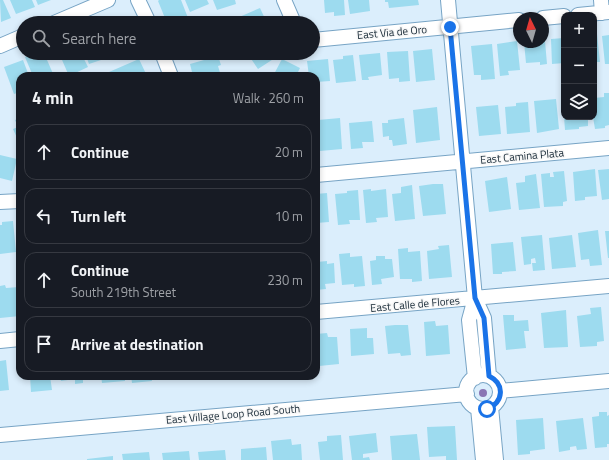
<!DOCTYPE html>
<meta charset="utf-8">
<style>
body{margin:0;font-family:"Titillium Web",sans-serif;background:#20242c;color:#f1f3f6}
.controls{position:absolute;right:12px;top:12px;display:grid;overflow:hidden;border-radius:8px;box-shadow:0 2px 6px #0003}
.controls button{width:36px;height:36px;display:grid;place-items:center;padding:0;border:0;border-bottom:1px solid #363941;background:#171b24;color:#f1f3f6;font:20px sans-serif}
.compass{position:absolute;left:513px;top:12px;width:36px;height:36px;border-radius:50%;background:#171b24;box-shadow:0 2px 6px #0003;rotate:355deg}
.stop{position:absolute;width:12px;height:12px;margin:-9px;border:3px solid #1a73e8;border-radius:50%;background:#fff}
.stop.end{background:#1a73e8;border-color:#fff;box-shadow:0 1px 4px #0008}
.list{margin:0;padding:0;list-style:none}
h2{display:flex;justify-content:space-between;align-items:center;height:52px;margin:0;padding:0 16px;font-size:17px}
h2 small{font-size:13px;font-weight:400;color:#9ea1a6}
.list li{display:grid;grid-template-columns:26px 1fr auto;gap:12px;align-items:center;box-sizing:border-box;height:56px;margin:0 8px 8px;padding:0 8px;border:1px solid #363941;border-radius:12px}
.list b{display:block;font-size:15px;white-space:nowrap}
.list p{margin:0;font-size:13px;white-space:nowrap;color:#9ea1a6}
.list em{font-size:13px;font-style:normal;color:#9ea1a6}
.icon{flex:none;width:22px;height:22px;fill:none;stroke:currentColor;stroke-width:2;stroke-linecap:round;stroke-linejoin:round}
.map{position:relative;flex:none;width:609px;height:460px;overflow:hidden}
.search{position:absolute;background:#171b24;box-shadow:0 2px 6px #0003;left:16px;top:16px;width:304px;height:44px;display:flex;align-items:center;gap:10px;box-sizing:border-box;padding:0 14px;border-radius:22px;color:#9ea1a6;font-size:15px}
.panel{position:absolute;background:#171b24;box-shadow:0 2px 6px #0003;left:16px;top:72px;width:304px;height:308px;border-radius:12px}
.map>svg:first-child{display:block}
.building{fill:#9ddbef}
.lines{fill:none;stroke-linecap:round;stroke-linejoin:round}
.minor-casing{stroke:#77a4c5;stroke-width:16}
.minor{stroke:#fff;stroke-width:14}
.tree{fill:#8a76b4}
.route{stroke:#1a73e8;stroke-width:5}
.labels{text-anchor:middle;stroke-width:3;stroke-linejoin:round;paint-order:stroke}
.street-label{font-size:11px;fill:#162835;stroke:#f8f8f8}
</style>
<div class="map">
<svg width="609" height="460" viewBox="0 0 609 460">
<rect width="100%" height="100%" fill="#dbeefc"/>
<path class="building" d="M0,0H3L11,18L1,22Z
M10,0H32L35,7L16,14Z
M36,0H51L38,5Z
M159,0H181L190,23H167L158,1Z
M185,0H207L209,4L190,12Z
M213,0H235L236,4L217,10Z
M324,0H344L345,15L334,16V12L325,13Z
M348,0H369L370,11L350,14Z
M385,0H418L419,5L389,8L388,2H385Z
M260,8L267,23H239L237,18Z
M122,16L125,23H107Z
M594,34H597L600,62H594Z
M609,35V64H605L602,36Z
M564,38V63L552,64L551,39Z
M517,41L520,70L508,71L509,75L500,76L497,44Z
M543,41H545L547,64L540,65V62L526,63L524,42H543Z
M492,44L495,79L481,80V75H474L471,46Z
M432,49L435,80L416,82L413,51Z
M408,51L410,81L399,82V78L389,79L387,52Z
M35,53L36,56L44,53L54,76H33L25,57Z
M59,53H81L88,67L69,76Z
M85,53H105L107,58L89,64Z
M186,53H204L188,59Z
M247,53H276L278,56L258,69Z
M380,53L382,75L368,77L369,80H362L359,55Z
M353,55L356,81L336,83L333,60L343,59V56Z
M218,56L221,65L218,66L221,76H193L190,64Z
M139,59L147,76H111L109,72Z
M282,59L300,68L296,76H273Z
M328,59L330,81L316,82V76H309L307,61Z
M23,60L29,76H20V92L14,94L4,67Z
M604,93H609V125L605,126V128L595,129L593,117L594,98L604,97Z
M556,99L559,129L537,133L534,101Z
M528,102L530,132L507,134L505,107L516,106V103Z
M498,105L501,134L479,136L476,107Z
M437,107L440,140L416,143L413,110Z
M564,117H588V126L579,127V129L565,130Z
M20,118V141L19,142L13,129L18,127L15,120Z
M340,118L342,149L320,151L318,120Z
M404,118L407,144L393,146L392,140H389V136L383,137L382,123H388V120Z
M372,121L374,142H362L363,148L351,149L349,123Z
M0,155L17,159L12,181L0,178Z
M595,169L597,196L585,197V200L575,201L573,172Z
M609,169V199L602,200L598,170Z
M564,171L567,201L563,202V206L544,207L541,174L550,173V177H554L553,172Z
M536,174L540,208L519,210L516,183L525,182V176Z
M507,177L511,209L489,212L485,181Z
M433,184H443L446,214L423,216L419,186Z
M412,185L415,219L395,221L392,194L401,193V187Z
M371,189V191L386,189L388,217L376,218L377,222L366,223L363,190Z
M358,190L360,220H349L350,224L338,225L335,194L347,193V191Z
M327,193L329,222L316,223V194Z
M13,221L16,252L0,254V225H2V222Z
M598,230L602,265L590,266L589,259L581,260L578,233Z
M605,231H609V258H608Z
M542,235L545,270L533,271L532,263H536L535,258L531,259V264L524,265L521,237Z
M572,235L576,267L552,269L549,238Z
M513,242L516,271L502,272V274H493L491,244Z
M449,245L452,277L429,279L427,251L439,249L438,246Z
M408,248V252L420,251L422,281L412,282V279H400L398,249Z
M350,253V257L362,256L365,286L354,287V284L342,285L339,254Z
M376,256H385V259H392L394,277L381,279L382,284L372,285L370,261L376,260Z
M327,261V264L334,263L335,283L325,284L326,289L316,290L317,262Z
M5,285L6,288L19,287L20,316L0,318V286Z
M601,307L604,341L597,342V346L580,347L577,316L591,314L590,308Z
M566,310L568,347L544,348L541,313Z
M503,315H514V321L528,320L529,331H524L526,348L506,350Z
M435,321L436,326L448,325L450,354L426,356L424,322Z
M395,325H408L411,355L401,356L400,353L388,354L385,326Z
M367,328V338H373L374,354L351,356L350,329Z
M327,333L328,337H337L339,364L319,366L316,334Z
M6,360L9,390L0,391V361Z
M30,376H50L52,390L31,392Z
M60,376H83V383L75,384V379L61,381Z
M101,376H125V381L102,383Z
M131,376H151L152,381L132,383Z
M599,412H607V416L609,415V444H607V447L595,448L592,417L599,416Z
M543,418L545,449L530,451V454L518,455L516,420Z
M583,418L587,449L577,450L576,446L570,447V450L559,452L556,421Z
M455,426L457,460H446V456L429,457L427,427Z
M376,433L378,452L363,454V458L369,457L370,460H352L349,436Z
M417,434L420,460H392L390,436Z
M341,435L343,460H320L318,442L327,441V436Z
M291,439L292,445L301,444L302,460H273L271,441Z
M266,447L267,460H241V449Z
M225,450L226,460H199L198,452Z
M189,451L190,460H163L162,453Z
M149,452L150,460H123L122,454Z
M113,456V460H87V459Z"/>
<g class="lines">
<g class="minor-casing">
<path id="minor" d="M138,0L149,23
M284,0L294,23
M448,0L475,298L484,318L489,376
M601,0L602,13
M578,15L609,12
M543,18L564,16
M54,23L108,0
M313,40L519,20
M0,46L23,36
M162,53L171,76
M316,175L609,148
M0,202L20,201
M316,312L609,286
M0,341L20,339
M466 392a17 17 0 1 1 34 0a17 17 0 1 1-34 0Z
M475,378L469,320L475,298
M500,391L609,381
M491,407L496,460
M478,408L483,460
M0,435L467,394"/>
</g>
<use href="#minor" class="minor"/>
</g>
<circle class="tree" cx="483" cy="393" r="4"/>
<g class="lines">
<path class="route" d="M450,27L475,298L484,318L489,376C505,384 504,402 487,409"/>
</g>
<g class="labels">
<g class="street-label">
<text transform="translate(392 32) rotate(-5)" y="4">East Via de Oro</text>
<text transform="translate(522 156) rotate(-5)" y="4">East Camina Plata</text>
<text transform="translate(415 304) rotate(-5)" y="4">East Calle de Flores</text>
<text transform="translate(233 414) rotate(-5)" y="4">East Village Loop Road South</text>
</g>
</g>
</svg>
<div class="controls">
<button>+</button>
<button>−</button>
<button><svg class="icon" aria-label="layers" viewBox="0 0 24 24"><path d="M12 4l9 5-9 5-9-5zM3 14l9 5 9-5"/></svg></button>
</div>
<svg class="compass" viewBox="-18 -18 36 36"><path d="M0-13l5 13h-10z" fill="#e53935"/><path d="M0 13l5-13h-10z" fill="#9ea1a6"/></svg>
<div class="stop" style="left:487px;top:409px"></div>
<div class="stop end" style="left:450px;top:27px"></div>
<div class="search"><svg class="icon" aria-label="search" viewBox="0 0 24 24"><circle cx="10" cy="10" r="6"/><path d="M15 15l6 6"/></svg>Search here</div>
<section class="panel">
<h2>4 min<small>Walk · 260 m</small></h2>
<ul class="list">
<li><svg class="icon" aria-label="ahead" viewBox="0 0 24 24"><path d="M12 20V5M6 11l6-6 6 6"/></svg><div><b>Continue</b></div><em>20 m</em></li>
<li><svg class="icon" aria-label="left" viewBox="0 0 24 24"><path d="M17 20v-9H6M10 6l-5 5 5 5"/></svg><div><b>Turn left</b></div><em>10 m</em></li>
<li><svg class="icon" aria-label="ahead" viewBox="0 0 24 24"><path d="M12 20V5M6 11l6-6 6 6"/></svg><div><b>Continue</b><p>South 219th Street</p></div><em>230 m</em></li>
<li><svg class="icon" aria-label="arrive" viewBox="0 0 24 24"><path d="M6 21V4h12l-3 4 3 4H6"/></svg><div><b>Arrive at destination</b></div></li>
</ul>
</section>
</div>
